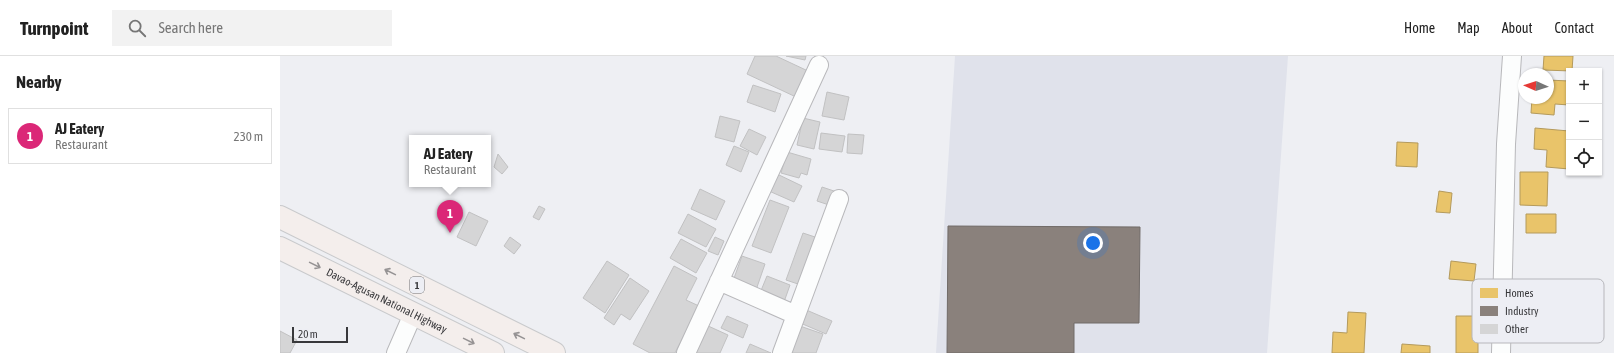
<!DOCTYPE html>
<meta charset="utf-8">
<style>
body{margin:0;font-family:"Asap Condensed",sans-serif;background:#f2f2f2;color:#222}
.controls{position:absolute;right:12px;top:12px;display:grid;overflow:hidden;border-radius:0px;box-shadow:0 1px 3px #0004}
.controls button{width:36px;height:36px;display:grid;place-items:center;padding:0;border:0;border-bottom:1px solid #e0e0e0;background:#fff;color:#222;font:20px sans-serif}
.compass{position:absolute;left:1238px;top:12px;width:36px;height:36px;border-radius:50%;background:#fff;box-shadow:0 1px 3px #0004;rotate:273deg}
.scale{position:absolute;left:12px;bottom:10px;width:56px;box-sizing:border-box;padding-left:4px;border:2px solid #38383b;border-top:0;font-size:11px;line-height:14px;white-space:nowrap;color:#38383b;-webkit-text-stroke:3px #edeef4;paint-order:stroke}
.you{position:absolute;left:813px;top:187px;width:14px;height:14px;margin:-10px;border:3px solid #fff;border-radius:50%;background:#1a73e8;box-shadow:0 0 0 6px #1a73e833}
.badge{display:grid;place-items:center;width:26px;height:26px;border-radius:50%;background:#db2777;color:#fff;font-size:13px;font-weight:700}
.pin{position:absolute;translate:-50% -33px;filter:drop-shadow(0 1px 2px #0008)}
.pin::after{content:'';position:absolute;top:21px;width:14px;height:12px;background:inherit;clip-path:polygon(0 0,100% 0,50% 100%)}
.popup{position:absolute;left:129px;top:79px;width:82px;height:52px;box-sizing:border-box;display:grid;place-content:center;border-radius:0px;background:#fff;filter:drop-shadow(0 1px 3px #0005);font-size:13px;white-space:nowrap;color:#767676}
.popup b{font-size:15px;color:#222}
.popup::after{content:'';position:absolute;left:50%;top:100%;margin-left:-8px;border:8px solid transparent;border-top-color:#fff}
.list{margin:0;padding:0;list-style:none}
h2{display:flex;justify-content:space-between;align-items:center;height:52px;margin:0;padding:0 16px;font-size:17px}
h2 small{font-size:13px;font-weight:400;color:#767676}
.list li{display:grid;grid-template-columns:26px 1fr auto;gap:12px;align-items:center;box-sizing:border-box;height:56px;margin:0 8px 8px;padding:0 8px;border:1px solid #e0e0e0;border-radius:0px}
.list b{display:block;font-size:15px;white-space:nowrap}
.list p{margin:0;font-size:13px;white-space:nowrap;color:#767676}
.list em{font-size:13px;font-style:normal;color:#767676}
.icon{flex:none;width:22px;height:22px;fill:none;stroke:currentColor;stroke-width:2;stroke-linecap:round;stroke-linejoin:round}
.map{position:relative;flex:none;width:1334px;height:297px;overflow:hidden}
header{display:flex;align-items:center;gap:24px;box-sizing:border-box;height:56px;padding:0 20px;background:#fff;border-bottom:1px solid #e0e0e0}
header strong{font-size:19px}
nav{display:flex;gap:22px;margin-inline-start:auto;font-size:14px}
.search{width:280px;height:36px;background:#f2f2f2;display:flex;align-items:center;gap:10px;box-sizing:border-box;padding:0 14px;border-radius:0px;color:#767676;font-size:15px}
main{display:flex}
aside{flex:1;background:#fff}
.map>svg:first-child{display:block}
.built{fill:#e0e2eb}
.homes{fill:#e9c46a;stroke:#b49a5c}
.industry{fill:#8a817c;stroke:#716b68}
.building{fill:#d5d5d6;stroke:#c1c1c2}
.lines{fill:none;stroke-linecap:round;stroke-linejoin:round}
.minor-casing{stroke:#b8b8bb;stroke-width:20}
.trunk-casing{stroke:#c9cacc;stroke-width:24}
.minor{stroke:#fcfdfd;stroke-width:18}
.trunk{stroke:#f4eeec;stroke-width:22}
.oneway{stroke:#969394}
.labels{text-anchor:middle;stroke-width:4;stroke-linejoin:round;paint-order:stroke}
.shield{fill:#edeef4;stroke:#6e6f72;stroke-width:1}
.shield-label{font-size:10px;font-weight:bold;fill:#38383b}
.street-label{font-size:11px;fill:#38383b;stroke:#edeef4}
.key{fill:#edeef4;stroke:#b7b7bc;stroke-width:1}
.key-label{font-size:11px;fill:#38383b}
</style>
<header>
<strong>Turnpoint</strong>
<div class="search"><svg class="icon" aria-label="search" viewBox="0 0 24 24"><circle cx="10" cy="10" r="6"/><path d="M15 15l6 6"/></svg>Search here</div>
<nav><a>Home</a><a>Map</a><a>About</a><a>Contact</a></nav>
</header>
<main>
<aside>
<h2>Nearby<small></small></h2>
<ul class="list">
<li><span class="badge">1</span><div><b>AJ Eatery</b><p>Restaurant</p></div><em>230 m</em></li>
</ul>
</aside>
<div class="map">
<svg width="1334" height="297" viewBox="0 0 1334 297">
<rect width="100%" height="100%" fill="#eeeff3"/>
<path class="built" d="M675,0H1008L987,297H656Z"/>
<path class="homes" d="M1264,0H1293L1292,15L1263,14Z
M1268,24L1289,25V49L1275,48L1274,59L1251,57L1252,42H1268Z
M1255,72L1289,75V113L1266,111L1267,94L1254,93Z
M1117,86L1138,87L1137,111L1116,110Z
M1240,116H1268L1267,150L1240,149Z
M1159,135L1172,137L1170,157L1156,156Z
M1246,158H1276V177H1246Z
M1171,205L1196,208L1194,225L1169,223Z
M1068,256L1086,257L1084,297H1052L1053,276L1067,277Z
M1176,260H1198V297H1176Z
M1122,288L1150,290V297H1121Z"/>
<path class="industry" d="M668,170L860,171L859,267H794V297H667Z"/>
<path class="building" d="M475,0H496L528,15L516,41L467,18Z
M506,0H526L525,4Z
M473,29L501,38L495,56L467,46Z
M547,36L569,41L564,64L542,60Z
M440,60L460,65L454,86L435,81Z
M523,62L540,66L534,93L517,89Z
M469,73L486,81L477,99L460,90Z
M541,77L565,80L562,96L539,93Z
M568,78L584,79L582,98L567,97Z
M454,90L469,96L461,116L446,109Z
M507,96L531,103L527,119L521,117L519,122L501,117Z
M218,98L228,111L222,118L214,111Z
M497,118L522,130L514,146L489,135Z
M542,131L557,136L552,150L537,145Z
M420,133L445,145L436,164L411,153Z
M490,144L509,151L491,197L472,190Z
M259,150L265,153L259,164L253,161Z
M189,156L208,165L196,190L177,181Z
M408,158L436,173L426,191L398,177Z
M523,177L538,182L521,229L506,224Z
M230,181L241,189L234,198L224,190Z
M435,181L444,185L438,199L428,195Z
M401,183L427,197L416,217L390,202Z
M462,200L485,208L476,234L453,225Z
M327,205L349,219L325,257L303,242Z
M394,210L417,222L406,244L419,250L395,297H370L353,288Z
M487,220L510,229L504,246L480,237Z
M350,222L369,235L350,264L341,258L334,269L324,262Z
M524,253L552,265L546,278L518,266Z
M447,260L468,269L463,282L441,272Z
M426,269L448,279L440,297H415Z
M517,269L543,278L536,297H507Z
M0,275L17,284L10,297H0Z
M470,288L491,297H466Z"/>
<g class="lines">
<g class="minor-casing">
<path id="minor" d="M439,225L516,259
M116,297L133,258
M406,297L539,9
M502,297L559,143
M1221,297L1226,88L1232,0"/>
</g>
<g class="trunk-casing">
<g id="trunk">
<path d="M0,161L274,297"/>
<path id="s1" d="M0,192L213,297"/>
</g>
</g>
<use href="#minor" class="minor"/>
<use href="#trunk" class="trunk"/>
</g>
<defs><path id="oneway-shaft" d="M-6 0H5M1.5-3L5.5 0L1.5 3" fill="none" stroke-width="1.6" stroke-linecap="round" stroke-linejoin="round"/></defs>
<g class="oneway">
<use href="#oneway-shaft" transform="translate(35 209) rotate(26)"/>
<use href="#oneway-shaft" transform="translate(110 216) rotate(-154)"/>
<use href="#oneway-shaft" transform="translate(239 280) rotate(-154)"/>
<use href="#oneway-shaft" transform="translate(189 285) rotate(26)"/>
</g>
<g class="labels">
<rect class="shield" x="130" y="221" width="14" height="16" rx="3"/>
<g class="shield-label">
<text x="137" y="233">1</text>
</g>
<g class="street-label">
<text dy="4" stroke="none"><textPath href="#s1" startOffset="119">Davao-Agusan National Highway</textPath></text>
</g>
</g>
<rect x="1192" y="223" width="132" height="64" rx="6" class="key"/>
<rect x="1200" y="232" width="18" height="10" fill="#e9c46a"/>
<rect x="1200" y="250" width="18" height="10" fill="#8a817c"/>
<rect x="1200" y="268" width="18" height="10" fill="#d5d5d6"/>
<g class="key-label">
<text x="1225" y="241">Homes</text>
<text x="1225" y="259">Industry</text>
<text x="1225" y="277">Other</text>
</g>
</svg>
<div class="controls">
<button>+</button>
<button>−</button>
<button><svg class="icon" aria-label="locate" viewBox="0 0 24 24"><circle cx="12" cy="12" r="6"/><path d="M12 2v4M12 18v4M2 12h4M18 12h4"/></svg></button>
</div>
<svg class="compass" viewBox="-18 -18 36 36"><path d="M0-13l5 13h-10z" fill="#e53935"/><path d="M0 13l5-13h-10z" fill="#767676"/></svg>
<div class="scale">20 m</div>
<div class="you"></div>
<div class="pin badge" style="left:170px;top:177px">1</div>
<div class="popup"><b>AJ Eatery</b>Restaurant</div>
</div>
</main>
